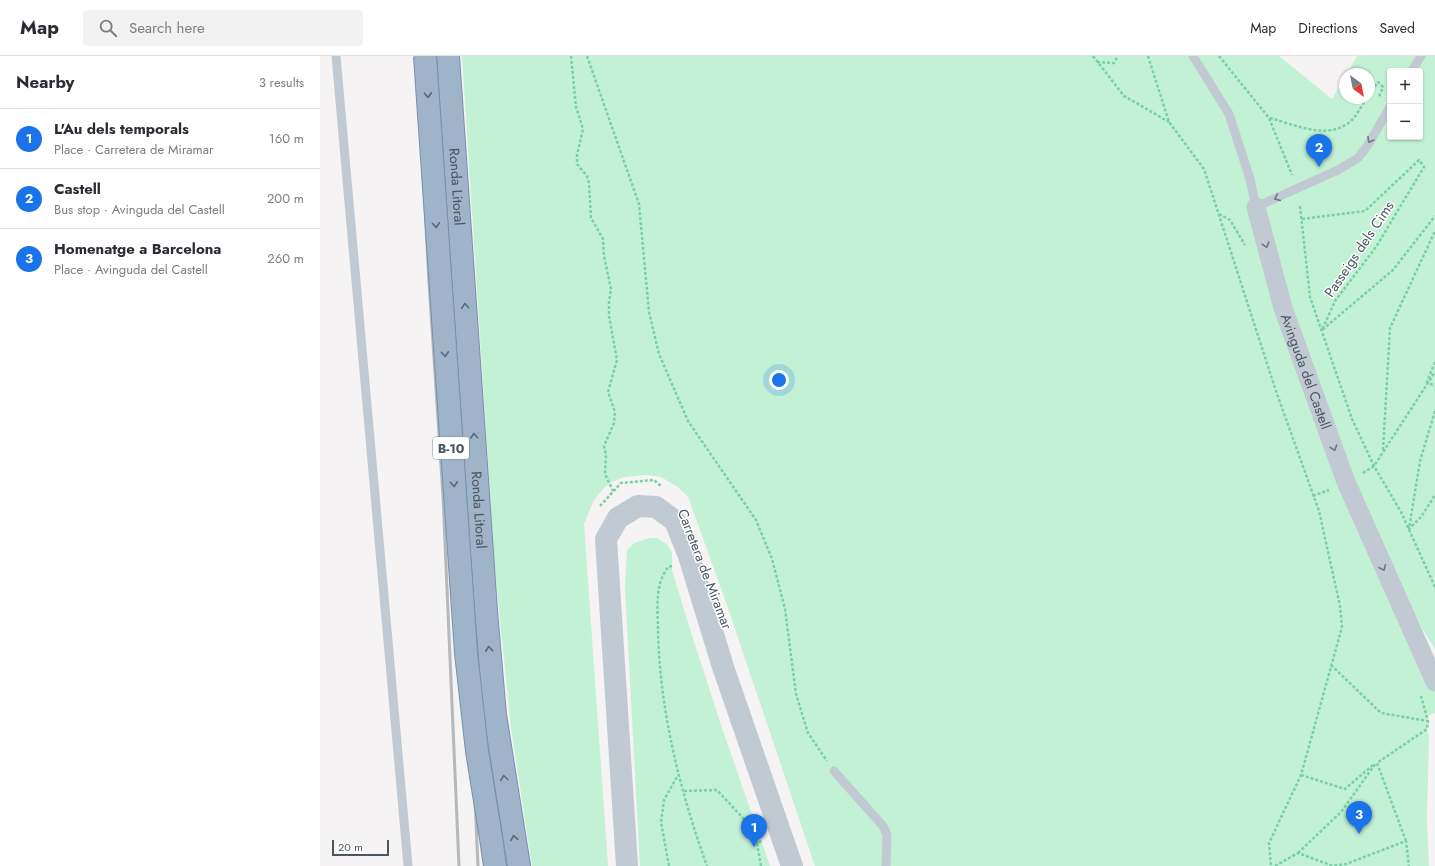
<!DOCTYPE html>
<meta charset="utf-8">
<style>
body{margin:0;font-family:Jost,sans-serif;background:#f2f2f3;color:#2b2b33}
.controls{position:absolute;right:12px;top:12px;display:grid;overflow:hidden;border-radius:4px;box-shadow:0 1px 3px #0004}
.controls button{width:36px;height:36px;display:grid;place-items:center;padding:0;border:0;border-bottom:1px solid #e1e1e2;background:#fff;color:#2b2b33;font:20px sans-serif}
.compass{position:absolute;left:1019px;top:12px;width:36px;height:36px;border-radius:50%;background:#fff;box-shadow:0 1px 3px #0004;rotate:147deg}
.scale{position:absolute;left:12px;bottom:10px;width:57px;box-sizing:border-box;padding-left:4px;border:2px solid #4a5661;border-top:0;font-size:11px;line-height:14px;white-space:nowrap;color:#4a5661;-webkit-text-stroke:3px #fff;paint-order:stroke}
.you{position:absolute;left:459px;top:324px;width:14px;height:14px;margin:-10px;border:3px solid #fff;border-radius:50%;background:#1a73e8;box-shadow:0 0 0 6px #1a73e833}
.badge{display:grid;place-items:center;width:26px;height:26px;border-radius:50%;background:#1a73e8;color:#fff;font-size:13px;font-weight:700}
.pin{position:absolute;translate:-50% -33px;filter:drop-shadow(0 1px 2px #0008)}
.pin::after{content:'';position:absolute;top:21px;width:14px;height:12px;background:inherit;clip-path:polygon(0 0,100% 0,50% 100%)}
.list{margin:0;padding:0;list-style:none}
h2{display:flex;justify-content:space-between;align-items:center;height:52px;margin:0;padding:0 16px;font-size:17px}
h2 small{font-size:13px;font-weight:400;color:#7c7c81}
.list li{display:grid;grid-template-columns:26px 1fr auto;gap:12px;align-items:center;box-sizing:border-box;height:60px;padding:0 16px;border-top:1px solid #e1e1e2}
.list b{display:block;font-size:15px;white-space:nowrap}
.list p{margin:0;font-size:13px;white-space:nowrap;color:#7c7c81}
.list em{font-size:13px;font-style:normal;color:#7c7c81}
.icon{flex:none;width:22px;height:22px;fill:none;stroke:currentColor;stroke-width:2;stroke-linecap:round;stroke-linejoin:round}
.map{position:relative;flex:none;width:1115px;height:810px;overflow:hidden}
header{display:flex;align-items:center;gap:24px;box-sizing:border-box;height:56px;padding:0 20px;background:#fff;border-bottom:1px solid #e1e1e2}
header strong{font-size:19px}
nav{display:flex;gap:22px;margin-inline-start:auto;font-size:14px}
.search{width:280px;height:36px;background:#f2f2f3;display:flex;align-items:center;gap:10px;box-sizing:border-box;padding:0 14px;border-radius:4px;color:#7c7c81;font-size:15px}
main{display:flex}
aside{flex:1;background:#fff}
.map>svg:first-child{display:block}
.green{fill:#c3f1d5;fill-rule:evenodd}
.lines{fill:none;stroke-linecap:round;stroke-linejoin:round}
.trunk-casing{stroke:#7690ad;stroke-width:24}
.path{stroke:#7ad0a6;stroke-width:2.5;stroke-dasharray:3 2;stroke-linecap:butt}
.service{stroke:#c1cad2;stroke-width:9}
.minor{stroke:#c1cad2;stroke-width:19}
.tertiary{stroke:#c1cad2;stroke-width:22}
.trunk{stroke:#9fb4c9;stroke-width:22}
.rail{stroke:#b5b8bd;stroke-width:3}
.trunk-bridge-casing{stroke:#7690ad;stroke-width:24;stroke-linecap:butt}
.trunk-bridge{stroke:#9fb4c9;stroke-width:22}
.oneway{stroke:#5b6976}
.oneway2{stroke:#6e7983}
.labels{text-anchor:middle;stroke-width:3;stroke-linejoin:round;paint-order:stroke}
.shield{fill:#fff;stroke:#808990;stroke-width:1}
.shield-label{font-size:13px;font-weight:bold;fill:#4a5661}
.street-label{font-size:14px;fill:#4a5661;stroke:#fff}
</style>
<header>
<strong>Map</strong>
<div class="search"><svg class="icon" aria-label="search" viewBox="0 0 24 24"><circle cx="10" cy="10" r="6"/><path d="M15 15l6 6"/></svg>Search here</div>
<nav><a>Map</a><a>Directions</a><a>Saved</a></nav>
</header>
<main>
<aside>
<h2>Nearby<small>3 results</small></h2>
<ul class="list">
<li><span class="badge">1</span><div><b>L'Au dels temporals</b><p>Place · Carretera de Miramar</p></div><em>160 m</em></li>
<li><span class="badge">2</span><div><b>Castell</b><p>Bus stop · Avinguda del Castell</p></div><em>200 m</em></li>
<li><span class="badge">3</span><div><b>Homenatge a Barcelona</b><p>Place · Avinguda del Castell</p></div><em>260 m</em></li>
</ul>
</aside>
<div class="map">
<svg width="1115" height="810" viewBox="0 0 1115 810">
<rect width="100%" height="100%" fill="#f5f3f3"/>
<path class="green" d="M142,0H959L1012,43L1025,21V42H1049V18H1027L1037,0H1115V593L1103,574L1030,434L1115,626V657L1105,661L1108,665L1107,673L1109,680L1107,761L1109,810H495L407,549L368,441L358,431L341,421L326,419L304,421L290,427L283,433L274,444L264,468L288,810H212L191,672L175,514ZM1070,15H1100V81H1070Z
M329,482H337L347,488L352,497V514L369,570L401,669L450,810H320L305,533L307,494L314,487Z"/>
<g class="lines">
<g class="trunk-casing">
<g id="trunk">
<path id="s2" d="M128,0L166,555L175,659L199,810"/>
<path d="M171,782L175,810"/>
</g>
</g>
<path class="path" d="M251,0L256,51L263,73L257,99V108L267,120L269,127L271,162L283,183L284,200L291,233L289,246V260L297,304L288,336L295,356L294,367L284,390L286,399L285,418L293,435
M267,0L319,148L329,256L339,298L368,365L436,464L452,503L465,553L476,638L488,677L507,705
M773,0L804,40L849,66
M828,0L849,66L884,113L956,335L999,455L1020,550L1022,571L981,719L949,787L951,810
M899,0L949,62L972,119
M777,6L794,7L798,0
M1049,39L1058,26L1063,31L1059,41
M950,62C976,69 1010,86 1033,63C1038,57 1042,49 1047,42
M980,150L990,241L1032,363L1054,410L1081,456L1115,531
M899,158L910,164L925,189
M982,163L1045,155L1099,104L1104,111L1056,191L1015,245L1002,274L1073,214L1115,160
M1115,306L1107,326L1115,330
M1115,355L1100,405L1089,473L1101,461L1115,439
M1063,394L1070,272L1115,175
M1043,417L1054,410L1115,316
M993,440L1009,434
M280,450L301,427L334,424L342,431
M352,510L348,511C345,516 341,522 340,528C336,543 338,561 338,576C340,656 360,735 387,810
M1011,609L1061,657L1108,665
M981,719L1025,733L1053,709
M364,735L397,734L434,774L437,787
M1086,785L1057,707L1107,673L1108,665L1101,640
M978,797L1021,756L1056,707
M349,810L341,766L344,744L358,719
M441,810L437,787L442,785
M955,810L978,797L1013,810L1026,808L1086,785L1089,810"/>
<path class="service" d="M16,0L88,810
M873,0L909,58L930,123L936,151L1018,114L1038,102L1048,89L1070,51
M1092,15L1101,0
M514,715L563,770L567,779L566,810"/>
<path class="minor" id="s1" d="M936,151L963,252L1026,426L1115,626"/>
<path class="tertiary" d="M307,810L286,483L298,462L318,450L336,451L355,465L369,500L403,611L472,810"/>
<use href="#trunk" class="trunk"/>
<path class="rail" d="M97,0L109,226L123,440L139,810
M114,0L133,264L158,810"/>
<g class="trunk-bridge-casing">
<path id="trunk-bridge" d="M105,0L146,597L157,695L171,782"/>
</g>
<use href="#trunk-bridge" class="trunk-bridge"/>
</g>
<defs><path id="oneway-chevron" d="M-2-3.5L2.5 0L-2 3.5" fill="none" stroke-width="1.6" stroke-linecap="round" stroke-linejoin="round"/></defs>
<g class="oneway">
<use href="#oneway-chevron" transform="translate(108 39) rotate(87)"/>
<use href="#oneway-chevron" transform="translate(116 169) rotate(86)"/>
<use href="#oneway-chevron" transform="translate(145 250) rotate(-94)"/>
<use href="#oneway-chevron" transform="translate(125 298) rotate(86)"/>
<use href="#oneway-chevron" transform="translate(154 380) rotate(-94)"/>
<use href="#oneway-chevron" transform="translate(134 428) rotate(86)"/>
<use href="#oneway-chevron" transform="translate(169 593) rotate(-95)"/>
<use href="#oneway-chevron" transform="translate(184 722) rotate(-98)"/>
<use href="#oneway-chevron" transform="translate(194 782) rotate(-99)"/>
</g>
<g class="oneway2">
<use href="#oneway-chevron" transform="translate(1050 84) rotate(121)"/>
<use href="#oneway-chevron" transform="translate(957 142) rotate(156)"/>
<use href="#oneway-chevron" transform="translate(946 189) rotate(74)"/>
<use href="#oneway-chevron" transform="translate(1014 392) rotate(71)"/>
<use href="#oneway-chevron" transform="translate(1063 512) rotate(66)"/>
</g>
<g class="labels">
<rect class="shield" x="113" y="381" width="36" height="22" rx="3"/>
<g class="shield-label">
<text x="131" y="397">B-10</text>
</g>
<g class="street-label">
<text dy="5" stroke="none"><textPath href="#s2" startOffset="131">Ronda Litoral</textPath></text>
<text transform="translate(1039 193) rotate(-56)" y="5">Passeigs dels Cims</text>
<text dy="5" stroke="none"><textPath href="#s1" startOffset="172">Avinguda del Castell</textPath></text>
<text dy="5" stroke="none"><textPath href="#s2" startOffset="455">Ronda Litoral</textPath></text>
<text transform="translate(385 513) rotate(69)" y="5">Carretera de Miramar</text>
</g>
</g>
</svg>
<div class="controls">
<button>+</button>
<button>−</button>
</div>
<svg class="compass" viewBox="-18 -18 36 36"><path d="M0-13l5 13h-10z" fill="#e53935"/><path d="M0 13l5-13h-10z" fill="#7c7c81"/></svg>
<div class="scale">20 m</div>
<div class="you"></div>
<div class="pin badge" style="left:434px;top:791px">1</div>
<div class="pin badge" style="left:999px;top:111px">2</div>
<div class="pin badge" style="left:1039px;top:778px">3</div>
</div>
</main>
